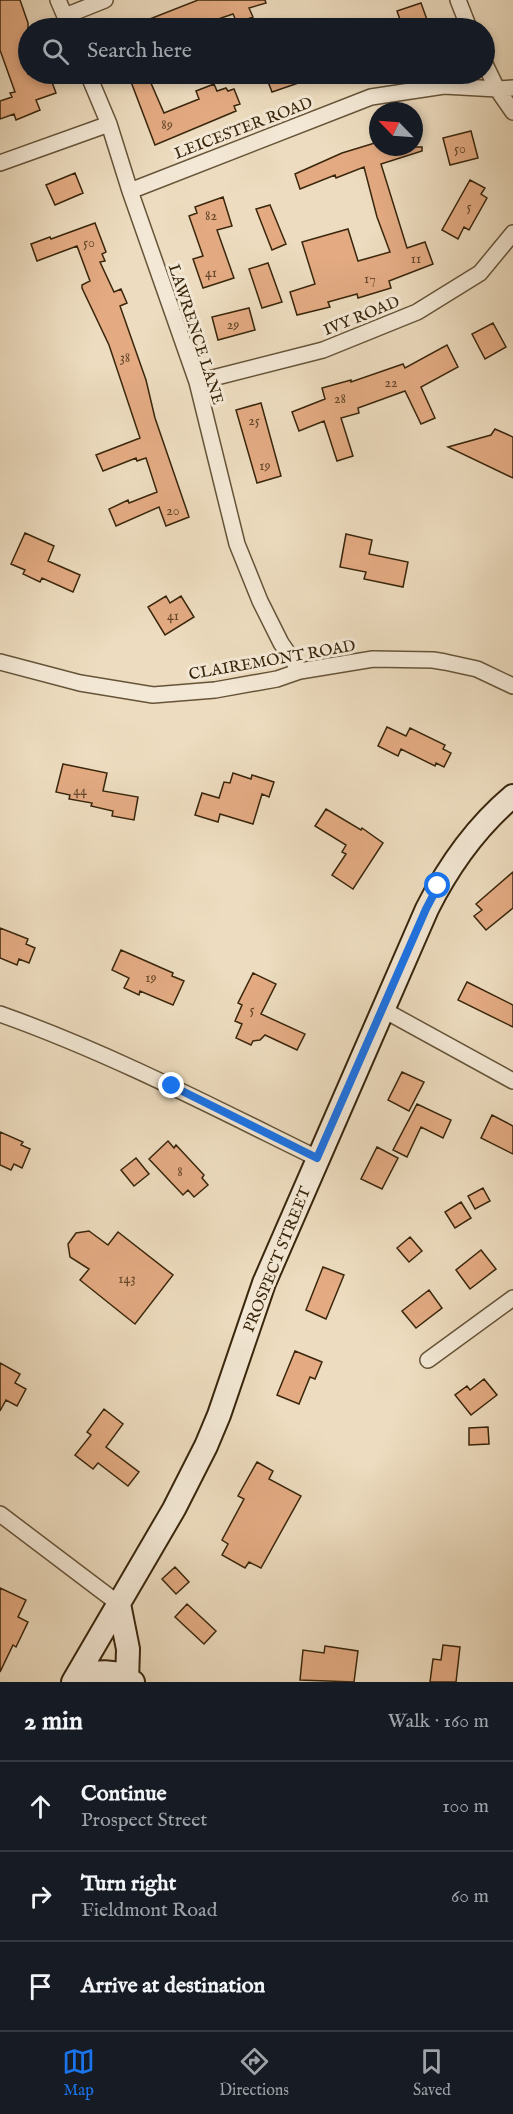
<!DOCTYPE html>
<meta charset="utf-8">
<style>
body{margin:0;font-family:"IM FELL English",serif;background:#242831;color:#f1f3f6}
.compass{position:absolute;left:369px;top:102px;width:54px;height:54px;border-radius:50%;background:#171b24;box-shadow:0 3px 9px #0003;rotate:295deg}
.stop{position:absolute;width:18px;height:18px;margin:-14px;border:4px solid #1a73e8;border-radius:50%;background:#fff}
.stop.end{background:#1a73e8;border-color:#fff;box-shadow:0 2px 6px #0008}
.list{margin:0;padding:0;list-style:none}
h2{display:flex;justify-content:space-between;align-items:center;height:78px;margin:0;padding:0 24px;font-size:26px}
h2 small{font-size:20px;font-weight:400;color:#9ea1a6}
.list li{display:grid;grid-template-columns:39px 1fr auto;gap:18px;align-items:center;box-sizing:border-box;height:90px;padding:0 24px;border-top:2px solid #363941}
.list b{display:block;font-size:22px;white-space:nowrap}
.list p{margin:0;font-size:20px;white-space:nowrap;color:#9ea1a6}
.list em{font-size:20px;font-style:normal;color:#9ea1a6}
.icon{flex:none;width:33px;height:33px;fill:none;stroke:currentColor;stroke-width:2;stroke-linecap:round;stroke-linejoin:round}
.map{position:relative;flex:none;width:513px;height:1682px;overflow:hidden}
.search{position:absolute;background:#171b24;box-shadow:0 3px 9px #0003;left:18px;right:18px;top:18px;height:66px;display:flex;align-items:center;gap:15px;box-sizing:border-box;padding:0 21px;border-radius:33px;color:#9ea1a6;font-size:22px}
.sheet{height:348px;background:#171b24}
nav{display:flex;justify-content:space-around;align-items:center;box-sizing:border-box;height:84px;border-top:2px solid #363941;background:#171b24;font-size:16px;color:#9ea1a6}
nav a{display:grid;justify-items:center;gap:3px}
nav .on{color:#1a73e8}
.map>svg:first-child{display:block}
.building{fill:#e4ab83;stroke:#39260c;stroke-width:1.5}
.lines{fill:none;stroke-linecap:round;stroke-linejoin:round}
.street-casing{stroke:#665439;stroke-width:18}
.secondary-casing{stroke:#39260c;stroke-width:26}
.street{stroke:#f3e8d5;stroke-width:15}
.secondary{stroke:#f3e8d5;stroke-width:22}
.route{stroke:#1a73e8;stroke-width:8}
.labels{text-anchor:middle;stroke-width:6;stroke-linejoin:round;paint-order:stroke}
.number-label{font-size:14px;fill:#64472a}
.street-label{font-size:16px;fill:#39260c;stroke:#f3e8d5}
</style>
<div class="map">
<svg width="513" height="1682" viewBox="0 0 513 1682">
<rect width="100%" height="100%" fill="#eddcbf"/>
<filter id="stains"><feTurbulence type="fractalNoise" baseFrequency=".00333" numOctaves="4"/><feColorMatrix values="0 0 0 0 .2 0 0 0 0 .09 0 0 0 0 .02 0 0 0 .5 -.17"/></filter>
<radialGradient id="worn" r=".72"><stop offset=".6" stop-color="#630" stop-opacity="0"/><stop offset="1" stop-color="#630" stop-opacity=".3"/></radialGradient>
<path class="building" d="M0,0H20L28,23V74H49L56,93L36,100L40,110L16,120L14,114L0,119V101L12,97L10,93L15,92L0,50Z
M198,0H265L266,3L249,8L253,17L237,23L233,14L192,28H127Z
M421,3L430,28H403L397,11Z
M128,74H147L164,113L199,99L196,91L214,84L217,91L226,88L228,91L234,89L240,104L234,106L236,111L155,145Z
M265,74H319V76L272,92Z
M471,131L478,158L450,165L443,138Z
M378,142V147H422V151L381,164L407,248L425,242L433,264L389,281L391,288L358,298L357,294L328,302L330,307L297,315L290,292L315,284L302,242L348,229L358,261L390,252L377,217L364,167L336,178L335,175L300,189L295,174L342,153Z
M75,173L83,193L55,205L46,185Z
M470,180L485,188L481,194L487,198L469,230L464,227L458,239L442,230Z
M223,197L232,226L217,230L234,278L203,288L193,259L203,256L189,216L197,213L195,207Z
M270,205L286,244L272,250L256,209Z
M95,223L106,252L102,254L105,261L100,262L114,292L121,289L127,303L120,306L146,380L155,418L189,517L166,526L159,507L116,526L109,509L128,500L129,503L157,492L146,458L137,461L136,458L103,471L96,455L140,438L109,345L82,288V285L90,281L77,246L37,261L31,244L50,237L51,239Z
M268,263L282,302L262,308L249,269Z
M249,308L255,330L218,340L212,317Z
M493,323L506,347L485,359L472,334Z
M447,345L458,367L421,387L435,418L421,424L405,391L358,408L359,413L341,418L353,456L337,461L324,421L299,431L292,412L325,399L322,388L351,380V382L403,364L405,368Z
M261,403L281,476L257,483L236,410Z
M495,429L513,437V478L448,447L491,435Z
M25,533L54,546L48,561L80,575L73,592L42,578L40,582L23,574L25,570L11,564Z
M346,534L372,540L369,554L408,562L403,587L364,579L366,572L340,567Z
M166,596L170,603L181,596L194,617L165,635L148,607Z
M387,727L406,736L410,728L445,745L443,749L451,753L444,767L436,763L435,766L401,749L398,756L378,746Z
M63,764L107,773L103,791L138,797L134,820L112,816L113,811L91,806L92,803L69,799L70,795L56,792Z
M233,773L251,779L252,775L274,782L269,797L262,794L253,824L220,814L218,822L195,815L202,793L219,798L224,782L230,783Z
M326,809L361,830L362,828L383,843L353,889L332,875L346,854L342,852L346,845L315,826Z
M513,872V908L486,930L474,916L482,910L476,904Z
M0,928L28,939L26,944L35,948L29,963L19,959L17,965L0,958Z
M121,950L173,973L172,976L184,981L173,1005L140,991L139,995L124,988L129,978L112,970Z
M253,973L276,984L261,1014L305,1034L297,1050L265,1035L260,1040L253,1041L251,1045L236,1038L242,1024L235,1021L242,1005L238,1003Z
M467,982L513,1005V1027L458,1000Z
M402,1072L424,1082L409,1111L388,1100Z
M417,1104L451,1120L443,1138L421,1127L407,1157L393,1150Z
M492,1115L513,1126V1154L481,1138Z
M0,1132L23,1142L21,1145L30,1149L22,1168L14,1164L11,1170L0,1165Z
M168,1141L174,1148L176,1145L204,1175L202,1178L208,1185L194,1197L188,1190L183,1195L149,1159Z
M377,1147L398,1158L382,1189L361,1179Z
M136,1158L149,1174L134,1186L121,1170Z
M483,1188L490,1201L475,1209L468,1196Z
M461,1202L471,1218L455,1228L445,1212Z
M89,1231L108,1245L118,1232L173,1275L135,1324L80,1280L89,1269L70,1257L68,1244L76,1233Z
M410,1237L422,1251L409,1262L397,1248Z
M481,1250L496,1269L470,1289L456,1270Z
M323,1267L344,1275L326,1319L306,1310Z
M429,1290L442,1308L416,1328L402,1311Z
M295,1351L322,1362L315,1379L310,1377L299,1404L277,1395Z
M0,1363L20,1374L15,1383L26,1389L17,1406L6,1400L0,1411Z
M484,1379L497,1395L471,1415L455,1395L467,1386L470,1390Z
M104,1409L123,1424L106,1447L139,1472L128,1486L98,1463L93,1469L75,1455L91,1435L87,1432Z
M488,1427L489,1444L469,1445V1428Z
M257,1462L273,1471L269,1479L301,1496L261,1568L249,1562L245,1568L222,1555L228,1544L222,1540L244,1499L238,1496Z
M175,1567L189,1582L176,1594L162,1579Z
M0,1588L26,1600L18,1617L28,1622L16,1647L13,1645L0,1672Z
M187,1604L216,1631L204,1644L175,1617Z
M443,1645L460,1647L456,1682H430L433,1659L441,1660Z
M325,1646L358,1651L354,1682L300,1680L303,1650L324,1653Z"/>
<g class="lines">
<g class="street-casing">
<path id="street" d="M58,0L70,28
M458,0L469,28
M65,16L105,0
M484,62L497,89L513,112
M88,74L109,124L130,191L197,382L237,544L260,601L281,643L300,671
M0,163L109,124
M130,191L371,97L444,86L497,89L513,88
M197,382L323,350L417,312L480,273L513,233
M0,662L80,683L153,695L215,690L277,679L300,671L373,659L433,660L445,662L477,669L513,686
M382,1009L513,1081
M0,1014C110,1053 213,1107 317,1158
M428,1360L513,1298
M0,1514L119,1604"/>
</g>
<g class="secondary-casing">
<path id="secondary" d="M119,1604L128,1649L127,1682
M77,1676C95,1672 117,1668 133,1682
M73,1682L174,1509L206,1446L219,1415L264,1283L427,909C449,865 475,828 513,796"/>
</g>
<use href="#street" class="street"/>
<use href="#secondary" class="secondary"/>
</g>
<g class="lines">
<path class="route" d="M172,1086L317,1158L426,909L438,886"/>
</g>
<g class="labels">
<g class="number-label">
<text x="167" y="129">89</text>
<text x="460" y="153">50</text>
<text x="469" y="211">5</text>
<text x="211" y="220">82</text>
<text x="89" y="247">50</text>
<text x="416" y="263">11</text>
<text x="211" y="277">41</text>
<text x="370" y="283">17</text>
<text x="233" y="329">29</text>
<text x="125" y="362">38</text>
<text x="391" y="387">22</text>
<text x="340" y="403">28</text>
<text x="254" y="425">25</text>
<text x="265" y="470">19</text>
<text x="173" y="515">20</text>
<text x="173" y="620">41</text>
<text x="80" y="795">44</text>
<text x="151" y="982">19</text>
<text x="252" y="1014">5</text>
<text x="180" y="1176">8</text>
<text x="127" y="1283">143</text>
</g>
<g class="street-label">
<text transform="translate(243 127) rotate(-21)" y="6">LEICESTER ROAD</text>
<text transform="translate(361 315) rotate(-22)" y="6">IVY ROAD</text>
<text transform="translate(197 334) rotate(72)" y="6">LAWRENCE LANE</text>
<text transform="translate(272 659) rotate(-10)" y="6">CLAIREMONT ROAD</text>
<text transform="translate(276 1259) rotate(-68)" y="6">PROSPECT STREET</text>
</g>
</g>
<rect width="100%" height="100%" filter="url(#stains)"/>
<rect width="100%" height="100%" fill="url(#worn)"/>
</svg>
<svg class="compass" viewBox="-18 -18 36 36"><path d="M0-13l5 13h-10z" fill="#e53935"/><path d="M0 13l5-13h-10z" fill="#9ea1a6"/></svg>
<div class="stop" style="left:438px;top:886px"></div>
<div class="stop end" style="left:172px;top:1086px"></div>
<div class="search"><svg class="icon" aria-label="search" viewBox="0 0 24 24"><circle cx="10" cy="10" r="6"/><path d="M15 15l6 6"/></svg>Search here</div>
</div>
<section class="sheet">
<h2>2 min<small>Walk · 160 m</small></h2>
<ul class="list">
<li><svg class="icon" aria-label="ahead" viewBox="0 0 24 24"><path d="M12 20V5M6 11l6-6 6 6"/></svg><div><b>Continue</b><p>Prospect Street</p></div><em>100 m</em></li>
<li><svg class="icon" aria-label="right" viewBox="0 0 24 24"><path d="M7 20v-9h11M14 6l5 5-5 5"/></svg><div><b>Turn right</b><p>Fieldmont Road</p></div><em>60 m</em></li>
<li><svg class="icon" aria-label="arrive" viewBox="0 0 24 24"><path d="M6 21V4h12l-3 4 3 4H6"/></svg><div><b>Arrive at destination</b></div></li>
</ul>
</section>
<nav>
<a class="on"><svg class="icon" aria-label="map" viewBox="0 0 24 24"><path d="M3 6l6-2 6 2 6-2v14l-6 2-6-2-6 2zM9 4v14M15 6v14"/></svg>Map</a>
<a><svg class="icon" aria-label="directions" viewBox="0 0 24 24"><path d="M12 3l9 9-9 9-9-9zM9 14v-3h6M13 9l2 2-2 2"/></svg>Directions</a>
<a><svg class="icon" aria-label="saved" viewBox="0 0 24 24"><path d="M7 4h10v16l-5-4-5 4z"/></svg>Saved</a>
</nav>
